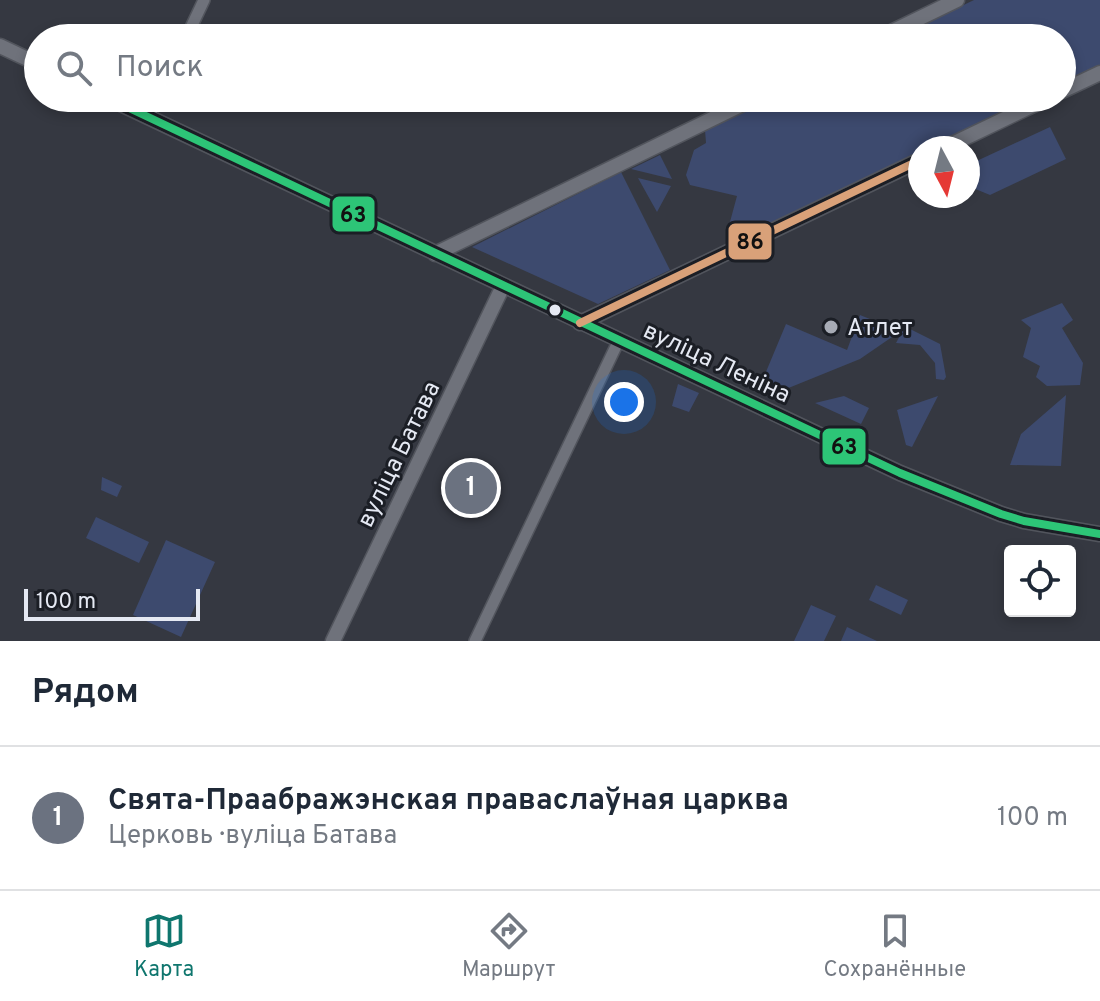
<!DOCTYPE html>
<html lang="ru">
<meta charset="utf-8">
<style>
body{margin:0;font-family:Overpass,sans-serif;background:#f6f6f7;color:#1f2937}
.controls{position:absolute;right:24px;bottom:24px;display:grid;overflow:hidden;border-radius:8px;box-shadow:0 4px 12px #0003}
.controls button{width:72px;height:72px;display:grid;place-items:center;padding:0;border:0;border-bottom:2px solid #e0e1e3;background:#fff;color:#1f2937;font:40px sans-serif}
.compass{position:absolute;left:908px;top:136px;width:72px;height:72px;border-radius:50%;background:#fff;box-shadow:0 4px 12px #0003;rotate:173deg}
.scale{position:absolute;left:24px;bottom:20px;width:176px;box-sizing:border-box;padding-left:8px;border:4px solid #e5e9f3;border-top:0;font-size:22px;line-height:28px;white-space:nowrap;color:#e5e9f3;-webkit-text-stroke:6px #1b1e25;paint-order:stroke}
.you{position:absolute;left:624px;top:402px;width:28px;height:28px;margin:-20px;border:6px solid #fff;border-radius:50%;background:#1a73e8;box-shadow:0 0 0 12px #1a73e833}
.badge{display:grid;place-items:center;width:52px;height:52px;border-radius:50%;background:#0f766e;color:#fff;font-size:26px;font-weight:700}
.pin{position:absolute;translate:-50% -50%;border:4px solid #fff;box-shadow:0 2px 8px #0006}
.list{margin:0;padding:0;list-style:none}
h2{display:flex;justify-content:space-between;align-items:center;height:104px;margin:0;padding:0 32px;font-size:34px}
h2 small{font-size:26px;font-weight:400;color:#747a83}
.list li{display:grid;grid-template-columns:52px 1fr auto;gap:24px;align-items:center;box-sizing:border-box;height:144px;padding:0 32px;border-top:2px solid #e0e1e3}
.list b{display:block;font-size:30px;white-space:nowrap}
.list p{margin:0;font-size:26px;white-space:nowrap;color:#747a83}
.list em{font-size:26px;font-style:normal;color:#747a83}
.icon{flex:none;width:44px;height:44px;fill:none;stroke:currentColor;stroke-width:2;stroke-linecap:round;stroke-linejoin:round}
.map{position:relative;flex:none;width:1100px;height:641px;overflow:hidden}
.search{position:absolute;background:#fff;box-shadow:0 4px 12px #0003;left:24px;right:24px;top:24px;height:88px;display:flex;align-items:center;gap:20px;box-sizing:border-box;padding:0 28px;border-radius:44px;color:#747a83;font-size:30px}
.sheet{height:248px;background:#fff}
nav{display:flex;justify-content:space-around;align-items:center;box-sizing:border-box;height:112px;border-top:2px solid #e0e1e3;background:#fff;font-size:22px;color:#747a83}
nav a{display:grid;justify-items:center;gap:4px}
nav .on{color:#0f766e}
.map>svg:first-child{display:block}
.green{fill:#3d4a6e}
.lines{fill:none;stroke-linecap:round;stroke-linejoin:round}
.minor-casing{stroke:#52555d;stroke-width:14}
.tertiary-casing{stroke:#52555d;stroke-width:17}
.minor{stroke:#6f727b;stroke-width:11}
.tertiary{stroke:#6f727b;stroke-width:14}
.bus-1-casing{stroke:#1b1e25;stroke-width:14}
.bus-2-casing{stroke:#1b1e25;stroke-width:14}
.bus-1{stroke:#2dc577;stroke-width:8}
.bus-2{stroke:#d9a179;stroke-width:8}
.bus-dot{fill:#e5e9f3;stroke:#1b1e25;stroke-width:3}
.poi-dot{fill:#a7abb5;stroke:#1b1e25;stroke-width:3}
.labels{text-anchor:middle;stroke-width:6;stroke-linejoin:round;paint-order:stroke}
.poi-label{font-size:24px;fill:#e5e9f3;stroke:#1b1e25;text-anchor:start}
.street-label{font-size:24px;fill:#e5e9f3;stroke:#1b1e25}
.line-badge{stroke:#1b1e25;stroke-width:3}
.pale-badge-label{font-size:22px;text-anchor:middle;font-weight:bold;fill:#111}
</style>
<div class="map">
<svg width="1100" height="641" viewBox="0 0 1100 641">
<rect width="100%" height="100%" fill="#353841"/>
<path class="green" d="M974,0H1100V68L1062,86V38H895Z
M771,98H1037L934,148H920V155L749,238L727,233L737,196L690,185L686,175L694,150L706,143L705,130Z
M1050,127L1066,159L990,195L968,186V165Z
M660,155L672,179L631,169Z
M621,172L670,270L598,304L472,247Z
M638,178L671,186L657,212Z
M1062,303L1073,320L1062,328L1083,363L1080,385L1047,386L1036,377L1040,366L1023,357L1031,328L1021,320Z
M860,315L892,328L894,333L892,337L860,359L786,389L763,379L786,324L847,350Z
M908,328L940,344L946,377L944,380L936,379L935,363L920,345L896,343L903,330Z
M678,384L699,393L689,412L672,406Z
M1066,395L1061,466L1010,465L1021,434Z
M844,396L869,408L861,424L815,403Z
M938,396L912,447L906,445L897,410Z
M102,477L122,486L117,497L101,490Z
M96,517L149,542L139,563L86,538Z
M166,540L215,562L181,637L133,615Z
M876,585L908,600L901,615L869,600Z
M811,605L836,616L824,641H794Z
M847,627L877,641H841Z"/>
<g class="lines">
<g class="minor-casing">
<path id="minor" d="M186,38L204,0
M148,118L158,98
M475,641L619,340"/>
</g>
<g class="tertiary-casing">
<path id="tertiary" d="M879,38L957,0
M0,46L38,64
M1062,91L1100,73
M108,98L900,473L1001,514L1024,521L1100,534
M944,148L1048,98
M435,254L755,98
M580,323L920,160
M333,641L503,286"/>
</g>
<use href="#minor" class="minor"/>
<use href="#tertiary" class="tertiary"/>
<g class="bus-1-casing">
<path id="bus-1" d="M108,98L900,473L1001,514L1024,521L1100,534"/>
</g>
<g class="bus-2-casing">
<path id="bus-2" d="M580,323L920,160"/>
</g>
<use href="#bus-1" class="bus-1"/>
<use href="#bus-2" class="bus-2"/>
</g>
<circle class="bus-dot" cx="555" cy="310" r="7"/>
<circle class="poi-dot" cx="831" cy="327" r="8"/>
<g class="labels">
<g class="poi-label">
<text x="847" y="335">Атлет</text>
</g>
<g class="street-label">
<text transform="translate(717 362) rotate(25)" y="8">вуліца Леніна</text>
<text transform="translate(398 454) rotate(-64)" y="8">вуліца Батава</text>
</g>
</g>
<g class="line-badge">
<rect x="331" y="195" width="45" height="38" rx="8" fill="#2dc577"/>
<rect x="727" y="222" width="46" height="39" rx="8" fill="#d9a179"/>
<rect x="821" y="427" width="46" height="39" rx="8" fill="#2dc577"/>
</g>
<g class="pale-badge-label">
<text x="353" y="222">63</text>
<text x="750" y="249">86</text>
<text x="844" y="454">63</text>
</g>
</svg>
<div class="controls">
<button><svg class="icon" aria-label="locate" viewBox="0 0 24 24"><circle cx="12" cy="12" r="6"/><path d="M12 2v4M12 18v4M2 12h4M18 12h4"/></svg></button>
</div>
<svg class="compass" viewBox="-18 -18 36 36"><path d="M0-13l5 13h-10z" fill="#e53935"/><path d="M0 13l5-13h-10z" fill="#747a83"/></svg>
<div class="scale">100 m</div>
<div class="you"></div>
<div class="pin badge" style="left:471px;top:488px;background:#6b7280">1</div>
<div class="search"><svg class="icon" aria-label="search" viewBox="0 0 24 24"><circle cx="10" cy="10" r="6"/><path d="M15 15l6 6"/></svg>Поиск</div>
</div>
<section class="sheet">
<h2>Рядом<small></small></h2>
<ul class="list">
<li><span class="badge" style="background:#6b7280">1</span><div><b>Свята-Праабражэнская праваслаўная царква</b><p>Церковь · вуліца Батава</p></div><em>100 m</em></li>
</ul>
</section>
<nav>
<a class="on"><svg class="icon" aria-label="map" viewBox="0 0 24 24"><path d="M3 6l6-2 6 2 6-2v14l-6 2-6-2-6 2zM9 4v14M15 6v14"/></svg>Карта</a>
<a><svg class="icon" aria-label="directions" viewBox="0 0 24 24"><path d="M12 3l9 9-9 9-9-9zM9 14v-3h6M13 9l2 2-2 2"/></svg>Маршрут</a>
<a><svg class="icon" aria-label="saved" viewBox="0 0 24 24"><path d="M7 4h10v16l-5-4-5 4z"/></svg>Сохранённые</a>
</nav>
